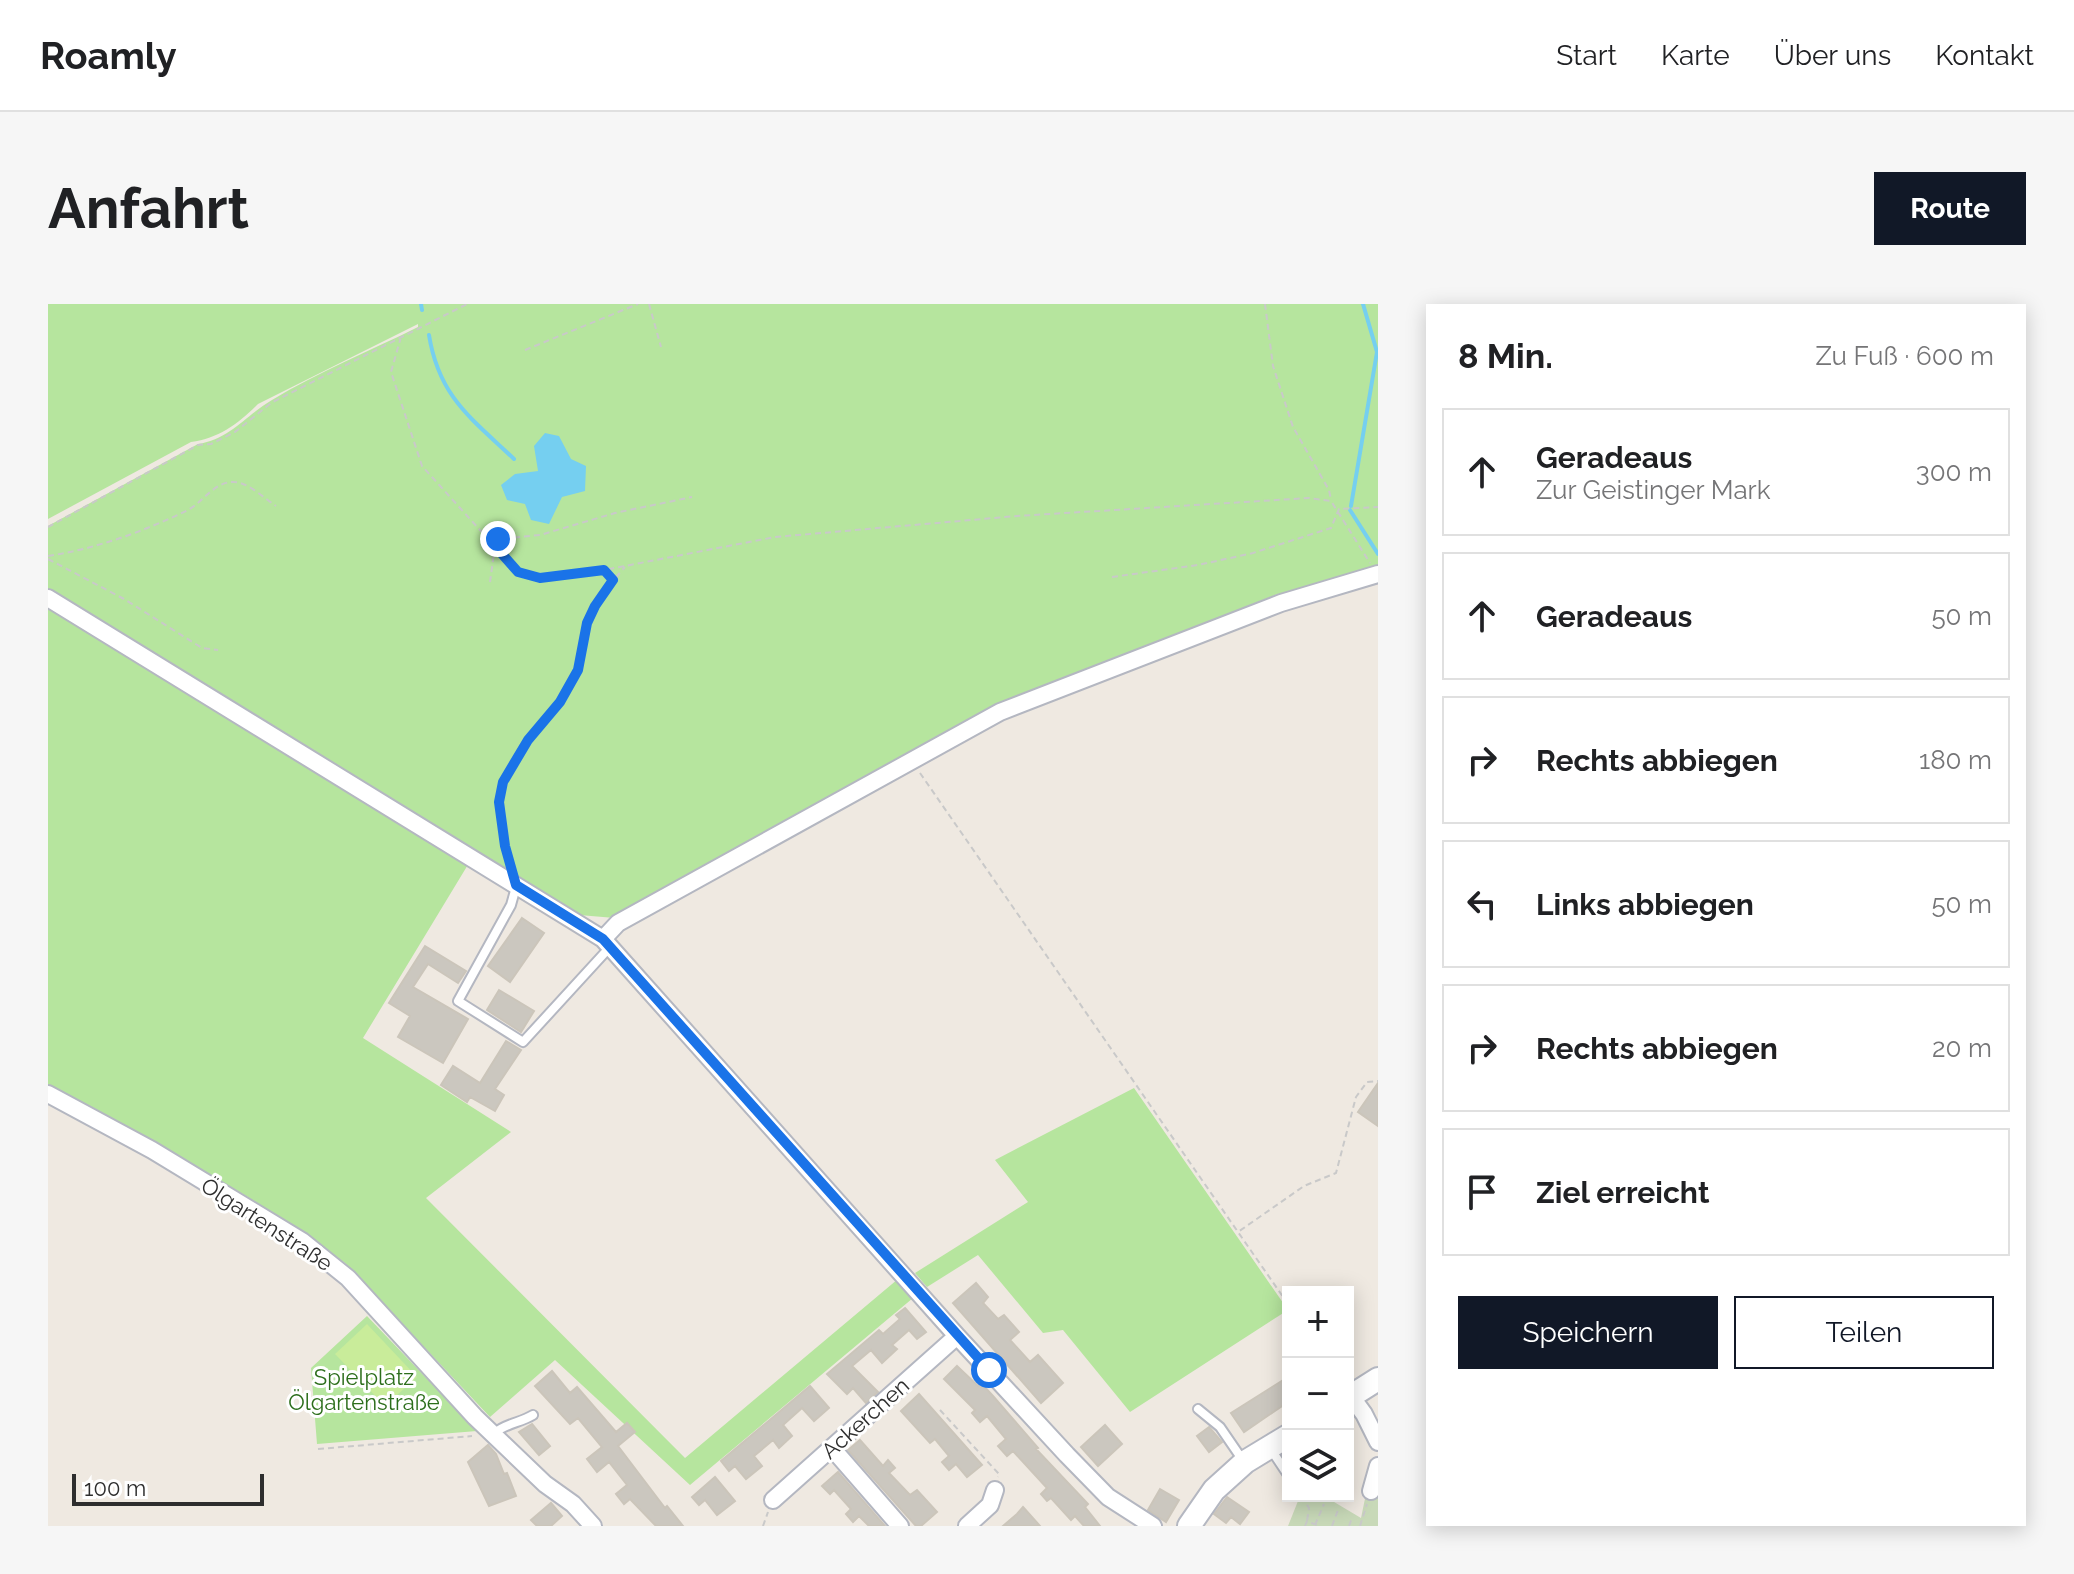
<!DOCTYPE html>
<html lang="de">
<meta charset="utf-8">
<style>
body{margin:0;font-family:Raleway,sans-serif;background:#f6f6f6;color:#202124}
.controls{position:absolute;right:24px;bottom:24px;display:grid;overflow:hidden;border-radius:0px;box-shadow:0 4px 20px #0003}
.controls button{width:72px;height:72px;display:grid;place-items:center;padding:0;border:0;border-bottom:2px solid #e0e0e0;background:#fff;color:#202124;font:40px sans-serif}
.scale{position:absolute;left:24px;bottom:20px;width:192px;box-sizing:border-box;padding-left:8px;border:4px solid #2e2e2e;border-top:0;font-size:22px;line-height:28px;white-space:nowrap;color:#2e2e2e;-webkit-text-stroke:6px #fff;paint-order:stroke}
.stop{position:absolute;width:24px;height:24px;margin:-18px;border:6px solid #1a73e8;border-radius:50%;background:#fff}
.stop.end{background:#1a73e8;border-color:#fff;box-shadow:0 2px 8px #0008}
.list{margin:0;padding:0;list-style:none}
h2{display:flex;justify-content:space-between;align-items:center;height:104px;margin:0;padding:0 32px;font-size:34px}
h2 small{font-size:26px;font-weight:400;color:#757577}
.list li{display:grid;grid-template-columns:52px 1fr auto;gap:24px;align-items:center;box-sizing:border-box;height:128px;margin:0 16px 16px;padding:0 16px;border:2px solid #e0e0e0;border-radius:0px}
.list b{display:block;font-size:30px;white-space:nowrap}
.list p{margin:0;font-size:26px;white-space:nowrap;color:#757577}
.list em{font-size:26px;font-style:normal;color:#757577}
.actions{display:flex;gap:16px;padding:24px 32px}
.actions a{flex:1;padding:18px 0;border:2px solid #111827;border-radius:0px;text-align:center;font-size:28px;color:#111827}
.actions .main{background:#111827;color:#fff}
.icon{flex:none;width:44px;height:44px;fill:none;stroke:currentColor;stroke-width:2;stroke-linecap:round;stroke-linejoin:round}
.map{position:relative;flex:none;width:1330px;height:1222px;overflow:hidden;border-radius:0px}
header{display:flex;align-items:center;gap:48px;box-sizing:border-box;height:112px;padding:0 40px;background:#fff;border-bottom:2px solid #e0e0e0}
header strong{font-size:38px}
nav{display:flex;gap:44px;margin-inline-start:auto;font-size:28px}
.intro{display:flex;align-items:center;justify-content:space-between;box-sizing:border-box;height:192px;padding:0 48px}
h1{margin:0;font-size:56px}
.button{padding:20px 36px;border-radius:0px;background:#111827;color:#fff;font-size:28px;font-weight:700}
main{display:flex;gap:48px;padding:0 48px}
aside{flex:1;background:#fff;border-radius:0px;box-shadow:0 4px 20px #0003}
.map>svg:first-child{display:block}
.green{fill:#b6e59e}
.cemetery{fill:#c8d9b8}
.pitch{fill:#c9ec9a}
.water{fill:#75cff0}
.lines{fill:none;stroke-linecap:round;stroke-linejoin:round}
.stream{stroke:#75cff0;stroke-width:4}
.building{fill:#cbc7bf;stroke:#cbc5ba;stroke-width:2}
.lane-casing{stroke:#b4b7c1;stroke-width:12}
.street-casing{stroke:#b4b7c1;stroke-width:20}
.secondary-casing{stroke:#b4b7c1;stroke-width:26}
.path{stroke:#c9c9c9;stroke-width:2;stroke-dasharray:6 4;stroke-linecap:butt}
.lane{stroke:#fff;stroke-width:8}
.street{stroke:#fff;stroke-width:16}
.secondary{stroke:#fff;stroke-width:22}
.route{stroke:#1a73e8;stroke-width:10}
.labels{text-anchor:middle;stroke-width:6;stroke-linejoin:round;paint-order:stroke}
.street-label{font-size:22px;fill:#2e2e2e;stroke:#fff}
.park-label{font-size:22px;fill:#2c6e1b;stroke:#fff}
</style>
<header>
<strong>Roamly</strong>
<nav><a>Start</a><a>Karte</a><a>Über uns</a><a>Kontakt</a></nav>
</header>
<div class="intro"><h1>Anfahrt</h1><a class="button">Route</a></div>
<main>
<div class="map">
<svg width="1330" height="1222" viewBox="0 0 1330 1222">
<rect width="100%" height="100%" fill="#efe9e1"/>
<path class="green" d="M0,0H1330V261L1227,291L946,403L833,463L567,614L531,611L0,286V222L150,140C182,135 198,111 224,96C270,68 322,47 370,23V20L210,100C190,120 171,134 143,138L0,215Z
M0,303L421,559L315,734L463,828L378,894L637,1154L850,975L865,994L642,1181L507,1056L442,1113L297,959L200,893L46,804L0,781Z
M1086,784L1240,1006L1082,1108L1015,1026L995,1029L930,951L879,983L867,969L980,898L947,856Z
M319,1012L429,1127L269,1140L263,1064Z"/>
<path class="cemetery" d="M1319,1185L1330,1190V1222H1240L1252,1192H1276L1313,1214Z"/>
<path class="pitch" d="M319,1020L369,1073L337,1102L287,1050Z"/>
<path class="water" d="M497,129L511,132L523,155L538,162L537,187L514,193L501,220L483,216L477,200L459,196L453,181L467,170L490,167L486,142Z"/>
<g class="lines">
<path class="stream" d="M373,0L374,6
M381,31C391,93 423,114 466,155
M1303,202L1329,48L1315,0
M1302,206L1330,250"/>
</g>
<path class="building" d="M474,614L496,629L462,678L440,662Z
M377,642L418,667L410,679L380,660L365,683L420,715L395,759L350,733L362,712L341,699Z
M451,686L486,707L473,728L439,706Z
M458,737L473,746L447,785L456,791L447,807L422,793L419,798L393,781L405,762L432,779Z
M1330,779V822L1310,808Z
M928,979L940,993L935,999L950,1015L956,1011L971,1028L962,1036L982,1058L990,1051L1015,1079L993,1099L905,999Z
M857,1004L878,1028L869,1035L861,1026L844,1041L849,1045L834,1059L823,1046L804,1062L830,1088L818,1099L805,1084L799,1090L779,1070L831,1026L835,1030L852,1015L848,1011Z
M909,1062L930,1082L933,1079L945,1092L990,1144L988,1145L1040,1200L1037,1203L1052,1222H1036L1027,1212L1023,1216L1003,1194L999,1197L993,1190L999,1184L965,1147L959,1152L950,1142L958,1135L939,1112L932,1118L924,1109L927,1106L896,1075Z
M504,1067L522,1089L529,1083L568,1128L579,1119L587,1128L570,1142L617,1204L619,1202L635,1222H608L582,1195L576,1200L568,1190L579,1181L561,1158L549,1168L539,1155L554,1143L530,1114L522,1120L487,1082Z
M1240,1073V1098L1196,1128L1183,1109Z
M762,1082L781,1104L766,1117L754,1104L735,1121L744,1132L731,1144L725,1136L706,1152L714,1162L698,1175L687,1162L681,1167L673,1157Z
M871,1090L934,1161L919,1173L908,1160L901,1166L894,1158L901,1152L887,1135L882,1139L853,1107Z
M484,1120L502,1142L491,1151L471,1128Z
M1057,1121L1074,1140L1050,1162L1033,1143Z
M1161,1123L1174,1138L1161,1148L1149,1132Z
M812,1136L835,1162L840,1156L847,1164L841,1169L862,1191L869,1186L889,1208L873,1222H868L800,1146Z
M440,1141L448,1150L456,1170L459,1169L468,1192L441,1202L420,1158Z
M790,1168L837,1222H821L811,1212L805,1218L798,1210L803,1205L786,1186L782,1190L774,1182Z
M667,1173L687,1197L669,1211L657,1196L651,1201L644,1193Z
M1112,1185L1131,1196L1118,1218L1100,1206Z
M1179,1193L1201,1208L1192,1220L1183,1213L1178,1219L1166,1210Z
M503,1199L514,1212L503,1222H489L483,1216Z
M975,1203L992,1222H955L969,1210Z"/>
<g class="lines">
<g class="lane-casing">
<path id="lane" d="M468,583L463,601L410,697L475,738L562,643
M1150,1105L1172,1123L1196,1158
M445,1130C458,1119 472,1119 485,1111
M1222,1144L1240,1171"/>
</g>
<g class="street-casing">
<path id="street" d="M0,294L555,635L909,1032L1019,1151L1060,1193L1105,1222
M555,635L570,619L952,408L1233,299L1330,270
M0,790L104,846L254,937L300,974L427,1113L497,1180L525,1200L545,1222
M1300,1088L1316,1110L1330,1138
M784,1144L852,1222
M1323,1187L1330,1162
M725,1196L909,1032
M919,1222L942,1201L947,1186"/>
</g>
<g class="secondary-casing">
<path id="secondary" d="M1300,1094L1330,1075
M1141,1222L1166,1186L1197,1158L1240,1132"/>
</g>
<path class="path" d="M601,0L613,43
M1217,0L1225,62L1245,123L1281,186L1283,196
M353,33L343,68L374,162L470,268L492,274L556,266L727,233L969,212L1261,194L1283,197L1322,259
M477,46L590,0
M0,223L150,141L163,140L187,128L223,99L419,0
M0,252C47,245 97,227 140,206C155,198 167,177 186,178C200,178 217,195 228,202
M0,255L76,295L154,344L170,346
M557,267L565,276
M1064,273L1150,261L1205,249L1283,224L1291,205L1330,203
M442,278L447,242L450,235L492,231L567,209L644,193
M872,469L1190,928
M462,559C455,535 446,504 454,480C468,439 513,408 529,368C535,353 535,335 540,319C546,298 562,280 577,263
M1240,1000L1190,928L1256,882L1288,869L1308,793L1319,778L1330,777
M892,1106L951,1170L950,1173
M270,1145L424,1132
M1254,1192L1261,1204L1259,1217
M1267,1221L1276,1200
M715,1222L720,1208
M1257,1222L1259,1217L1271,1222
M1284,1222L1290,1206
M1301,1222L1304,1214
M1312,1222L1319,1200"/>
<use href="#lane" class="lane"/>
<use href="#street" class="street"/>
<use href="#secondary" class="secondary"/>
</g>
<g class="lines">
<path class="route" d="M450,235L447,242L470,268L492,274L556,266L565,276L547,302L539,319L530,366L512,398L480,436L455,478L451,498L457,542L468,581L555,635L941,1066"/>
</g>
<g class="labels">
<g class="street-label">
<text transform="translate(219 920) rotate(33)" y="8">Ölgartenstraße</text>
<text transform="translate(817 1114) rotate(-42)" y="8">Ackerchen</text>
</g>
<g class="park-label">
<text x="316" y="1081">Spielplatz<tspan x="316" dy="25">Ölgartenstraße</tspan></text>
</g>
</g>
</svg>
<div class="controls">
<button>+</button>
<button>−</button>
<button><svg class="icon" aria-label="layers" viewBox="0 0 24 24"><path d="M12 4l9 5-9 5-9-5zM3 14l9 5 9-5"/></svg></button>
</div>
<div class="scale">100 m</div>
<div class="stop" style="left:941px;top:1066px"></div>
<div class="stop end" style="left:450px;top:235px"></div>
</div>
<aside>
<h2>8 Min.<small>Zu Fuß · 600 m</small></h2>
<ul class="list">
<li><svg class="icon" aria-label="ahead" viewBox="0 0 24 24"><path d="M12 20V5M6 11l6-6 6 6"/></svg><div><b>Geradeaus</b><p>Zur Geistinger Mark</p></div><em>300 m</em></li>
<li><svg class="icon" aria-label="ahead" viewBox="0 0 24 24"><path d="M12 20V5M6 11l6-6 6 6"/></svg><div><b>Geradeaus</b></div><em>50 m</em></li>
<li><svg class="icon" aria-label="right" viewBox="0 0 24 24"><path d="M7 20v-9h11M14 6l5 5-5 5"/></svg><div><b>Rechts abbiegen</b></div><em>180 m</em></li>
<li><svg class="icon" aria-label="left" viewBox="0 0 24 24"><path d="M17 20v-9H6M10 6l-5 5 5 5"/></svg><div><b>Links abbiegen</b></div><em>50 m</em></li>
<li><svg class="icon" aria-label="right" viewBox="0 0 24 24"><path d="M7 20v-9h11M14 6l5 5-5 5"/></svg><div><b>Rechts abbiegen</b></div><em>20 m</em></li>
<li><svg class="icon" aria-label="arrive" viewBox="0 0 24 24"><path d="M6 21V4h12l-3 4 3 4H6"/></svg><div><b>Ziel erreicht</b></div></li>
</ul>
<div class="actions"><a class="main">Speichern</a><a>Teilen</a></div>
</aside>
</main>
